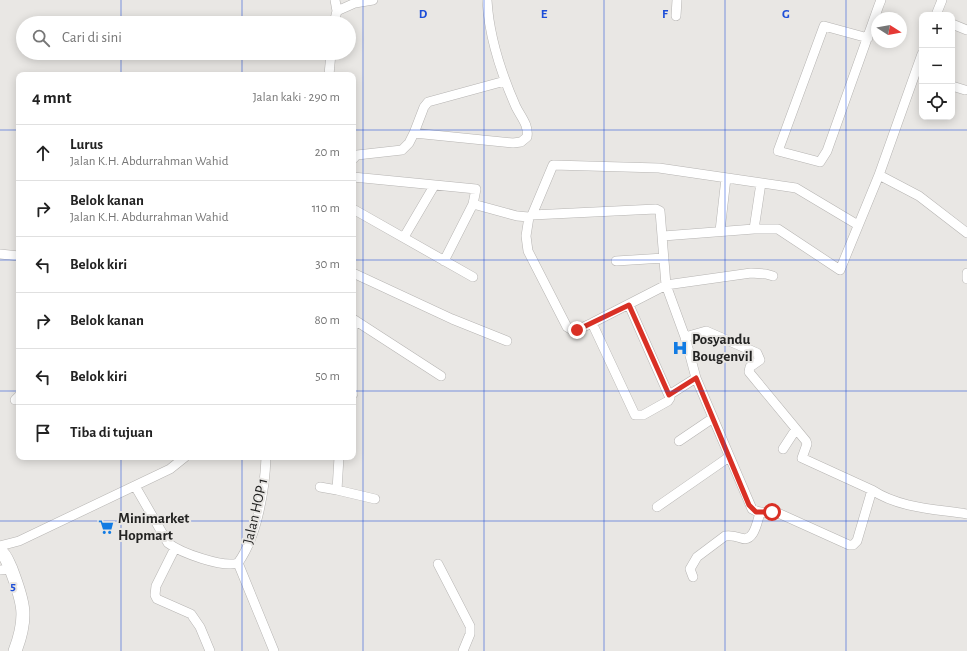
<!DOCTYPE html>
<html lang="id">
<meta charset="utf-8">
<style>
body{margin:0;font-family:"Alegreya Sans",sans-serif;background:#f2f2f2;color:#222}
.controls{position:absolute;right:12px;top:12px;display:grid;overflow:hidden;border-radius:8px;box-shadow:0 2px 10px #0003}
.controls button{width:36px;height:36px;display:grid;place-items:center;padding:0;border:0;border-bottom:1px solid #e0e0e0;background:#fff;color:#222;font:20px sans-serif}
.compass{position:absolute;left:871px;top:12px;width:36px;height:36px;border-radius:50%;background:#fff;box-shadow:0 2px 10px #0003;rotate:101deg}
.stop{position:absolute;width:12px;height:12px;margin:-9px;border:3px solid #d93025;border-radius:50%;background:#fff}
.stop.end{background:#d93025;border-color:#fff;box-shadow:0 1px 4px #0008}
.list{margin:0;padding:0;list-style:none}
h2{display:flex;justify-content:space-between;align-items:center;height:52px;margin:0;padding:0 16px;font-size:17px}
h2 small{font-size:13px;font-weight:400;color:#767676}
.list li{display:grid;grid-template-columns:26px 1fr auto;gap:12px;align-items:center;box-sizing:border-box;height:56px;padding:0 16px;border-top:1px solid #e0e0e0}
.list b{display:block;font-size:15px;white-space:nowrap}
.list p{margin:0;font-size:13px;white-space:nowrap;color:#767676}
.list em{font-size:13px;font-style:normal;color:#767676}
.icon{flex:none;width:22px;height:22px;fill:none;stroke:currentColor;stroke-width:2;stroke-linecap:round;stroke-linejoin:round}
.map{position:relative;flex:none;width:967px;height:651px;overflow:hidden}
.search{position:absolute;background:#fff;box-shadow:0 2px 10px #0003;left:16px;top:16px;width:340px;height:44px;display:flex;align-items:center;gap:10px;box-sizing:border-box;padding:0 14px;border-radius:22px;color:#767676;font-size:15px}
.panel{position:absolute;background:#fff;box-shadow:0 2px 10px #0003;left:16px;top:72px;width:340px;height:388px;border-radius:8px}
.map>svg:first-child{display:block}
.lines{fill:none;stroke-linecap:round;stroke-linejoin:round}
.street-casing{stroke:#b6b4b2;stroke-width:10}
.secondary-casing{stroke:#b6b4b2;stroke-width:14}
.street{stroke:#fff;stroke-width:9}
.secondary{stroke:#fff;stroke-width:13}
.route{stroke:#d93025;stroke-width:5}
.grid{fill:none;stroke:#1d4ed8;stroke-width:1;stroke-opacity:0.55}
.labels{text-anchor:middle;stroke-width:4;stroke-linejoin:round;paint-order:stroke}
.poi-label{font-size:15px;font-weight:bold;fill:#242423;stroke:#e9e7e4;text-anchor:start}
.street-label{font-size:15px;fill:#242423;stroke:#e9e7e4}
.grid-label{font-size:13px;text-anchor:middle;font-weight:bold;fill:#1d4ed8;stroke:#e9e7e4;stroke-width:4;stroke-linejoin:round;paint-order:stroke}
</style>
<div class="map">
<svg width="967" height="651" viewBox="0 0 967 651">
<rect width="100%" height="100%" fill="#e9e7e4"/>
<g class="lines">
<g class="street-casing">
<path id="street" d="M337,11L355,3L373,0
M936,15L942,0
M676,16L677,0
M334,23L337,11L335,0
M952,24L967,30
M868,38L824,26L778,151L820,162L827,151L879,5L881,0
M329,75L331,53
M952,86L965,90
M414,133L424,107L428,102L505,81
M353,159L357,155L402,150L409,143L414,133L513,143L521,142L527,137C529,125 521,117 516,107C501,73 489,37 487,0
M879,175L919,196L967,233
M353,177L476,189L473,204L444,261
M473,204L517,216L529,217
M353,209L473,277
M532,215L529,217L526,236L528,251L567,327L572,330H577L592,323L666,285L751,273L766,274L773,276
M858,225L796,188L659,168L553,165L532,215L656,209L660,211L666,285L685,337L696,378L752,509C761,515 768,511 778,513L849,545H853L857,541L872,490C899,508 935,509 967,514
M754,229H778L840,270L879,175L922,54
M720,231L726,178
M663,236L754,229L761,183
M404,237L434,186
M0,254L19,256
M616,261L664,258
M353,273L452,319L507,341
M967,273V279
M353,319L441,376
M592,323L635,415H643L668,401L670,398L629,305
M685,337L706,331L757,353L760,360L750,367L749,372L806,441L807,444L802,458L872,490
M353,394V319
M669,395L696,378
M15,400L19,396
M679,441L713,418
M783,449L796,429
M135,486L168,543C181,553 223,568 238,563L274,651
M320,487L337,490L339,457
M337,490L375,499
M657,507L729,457
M0,546L19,541L170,469L185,457
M175,548L156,586L155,595L157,599L191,614L200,627L210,651
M238,563C257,537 265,489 266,457
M438,564L470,626V634L463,651
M0,570L10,569
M693,577L690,569L697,557L725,536C731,535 735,536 741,538C754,543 757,522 760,513"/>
</g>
<g class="secondary-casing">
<path id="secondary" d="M0,551C6,555 8,563 11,569C24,603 28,617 15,651"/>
</g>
<use href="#street" class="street"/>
<use href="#secondary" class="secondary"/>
</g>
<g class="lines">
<path class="route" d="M577,330L629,305L669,395L696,378L749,505L756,512H772"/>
</g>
<path class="grid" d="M121,0V23M242,0V23M363,0V651M484,0V651M604,0V651M725,0V651M846,0V651M121,53V75M242,53V75M0,130H19M353,130H967M0,260H19M353,260H967M0,391H19M353,391H967M121,457V651M242,457V651M0,521H967"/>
<defs>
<g id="hospital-bare" transform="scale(1.2)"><path d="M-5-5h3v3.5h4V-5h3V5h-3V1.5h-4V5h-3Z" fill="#117be3" stroke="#e9e7e4" stroke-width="2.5" paint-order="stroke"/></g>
<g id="supermarket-bare" transform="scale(1.2)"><path d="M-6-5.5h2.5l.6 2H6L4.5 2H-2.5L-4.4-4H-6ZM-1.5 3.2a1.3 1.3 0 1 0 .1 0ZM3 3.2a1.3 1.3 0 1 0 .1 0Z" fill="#117be3" stroke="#e9e7e4" stroke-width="2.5" paint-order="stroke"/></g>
</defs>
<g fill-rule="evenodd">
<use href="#hospital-bare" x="680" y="348"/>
<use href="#supermarket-bare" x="106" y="527"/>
</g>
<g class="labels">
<g class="poi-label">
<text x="692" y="344">Posyandu<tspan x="692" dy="17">Bougenvil</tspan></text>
<text x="118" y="523">Minimarket<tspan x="118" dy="17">Hopmart</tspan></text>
</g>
<g class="street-label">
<text transform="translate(255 511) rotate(-77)" y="5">Jalan HOP 1</text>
</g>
</g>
<g class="grid-label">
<text x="423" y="18">D</text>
<text x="544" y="18">E</text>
<text x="665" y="18">F</text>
<text x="786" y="18">G</text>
<text x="13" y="590">5</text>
</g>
</svg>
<div class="controls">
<button>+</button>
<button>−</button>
<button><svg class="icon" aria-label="locate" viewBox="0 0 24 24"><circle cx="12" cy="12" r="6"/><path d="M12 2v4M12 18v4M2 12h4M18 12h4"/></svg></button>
</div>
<svg class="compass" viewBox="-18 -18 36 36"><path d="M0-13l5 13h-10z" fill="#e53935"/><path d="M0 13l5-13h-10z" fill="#767676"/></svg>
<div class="stop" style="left:772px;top:512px"></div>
<div class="stop end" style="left:577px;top:330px"></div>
<div class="search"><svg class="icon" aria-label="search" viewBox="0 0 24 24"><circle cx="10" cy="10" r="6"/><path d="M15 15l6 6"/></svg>Cari di sini</div>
<section class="panel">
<h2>4 mnt<small>Jalan kaki · 290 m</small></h2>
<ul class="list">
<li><svg class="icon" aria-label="ahead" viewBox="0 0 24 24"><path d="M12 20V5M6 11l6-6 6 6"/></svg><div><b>Lurus</b><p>Jalan K.H. Abdurrahman Wahid</p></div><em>20 m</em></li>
<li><svg class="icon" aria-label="right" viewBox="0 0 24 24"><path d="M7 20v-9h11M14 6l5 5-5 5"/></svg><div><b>Belok kanan</b><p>Jalan K.H. Abdurrahman Wahid</p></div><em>110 m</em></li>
<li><svg class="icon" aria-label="left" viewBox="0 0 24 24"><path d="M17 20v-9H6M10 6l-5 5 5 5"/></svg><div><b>Belok kiri</b></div><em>30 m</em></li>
<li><svg class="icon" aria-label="right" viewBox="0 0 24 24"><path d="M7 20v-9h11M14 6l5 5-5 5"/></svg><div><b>Belok kanan</b></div><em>80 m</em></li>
<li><svg class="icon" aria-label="left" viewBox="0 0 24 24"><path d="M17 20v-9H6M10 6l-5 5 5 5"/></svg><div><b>Belok kiri</b></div><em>50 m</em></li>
<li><svg class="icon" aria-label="arrive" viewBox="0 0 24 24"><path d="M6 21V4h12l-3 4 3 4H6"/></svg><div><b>Tiba di tujuan</b></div></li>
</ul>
</section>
</div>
